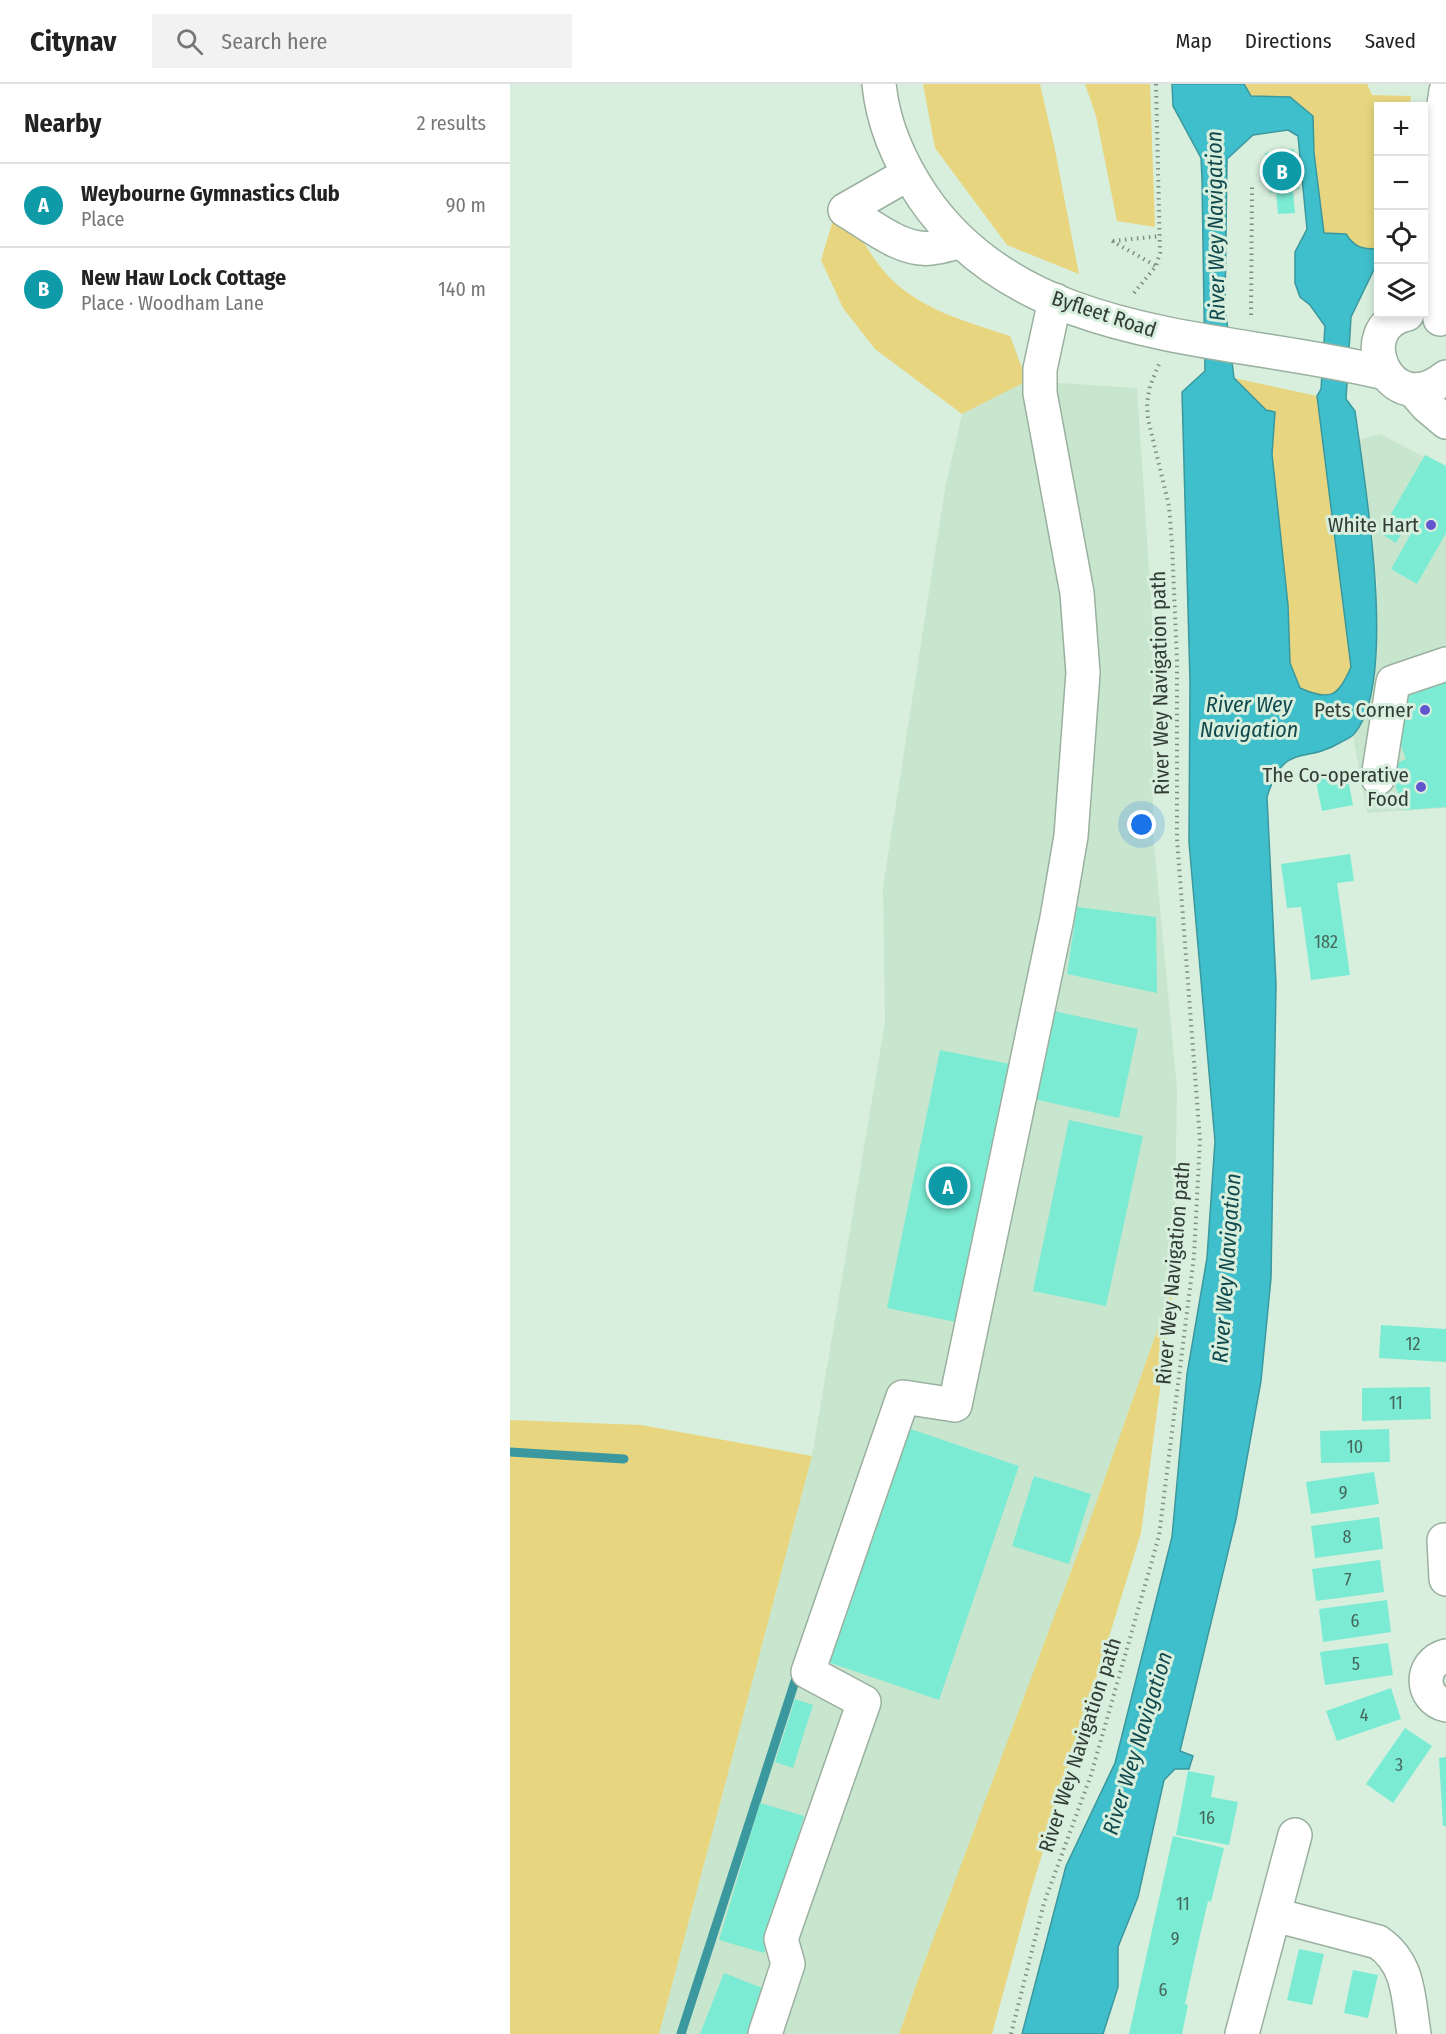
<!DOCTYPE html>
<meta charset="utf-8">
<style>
body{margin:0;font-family:"Fira Sans Condensed",sans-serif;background:#f2f2f2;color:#222}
.controls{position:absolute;right:18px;top:18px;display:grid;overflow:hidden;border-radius:0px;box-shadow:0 3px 9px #0003}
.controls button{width:54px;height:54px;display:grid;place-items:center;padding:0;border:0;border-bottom:2px solid #e0e0e0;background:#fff;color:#222;font:30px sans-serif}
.you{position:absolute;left:632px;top:741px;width:21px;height:21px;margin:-15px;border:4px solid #fff;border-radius:50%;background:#1a73e8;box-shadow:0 0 0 9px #1a73e833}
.badge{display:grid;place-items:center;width:39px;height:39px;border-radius:50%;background:#0b8043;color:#fff;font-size:20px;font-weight:700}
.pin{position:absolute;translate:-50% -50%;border:3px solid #fff;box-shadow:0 2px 6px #0006}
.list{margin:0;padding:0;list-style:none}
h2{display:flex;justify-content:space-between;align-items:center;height:78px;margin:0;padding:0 24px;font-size:26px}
h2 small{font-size:20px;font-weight:400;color:#767676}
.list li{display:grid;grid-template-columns:39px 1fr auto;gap:18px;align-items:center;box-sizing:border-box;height:84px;padding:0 24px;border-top:2px solid #e0e0e0}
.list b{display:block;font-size:22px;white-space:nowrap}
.list p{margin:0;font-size:20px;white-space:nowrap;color:#767676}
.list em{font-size:20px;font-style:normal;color:#767676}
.icon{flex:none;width:33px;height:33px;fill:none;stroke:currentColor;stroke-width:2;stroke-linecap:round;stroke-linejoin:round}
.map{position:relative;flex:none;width:936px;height:1950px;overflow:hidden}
header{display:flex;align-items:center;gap:36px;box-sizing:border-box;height:84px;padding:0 30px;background:#fff;border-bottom:2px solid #e0e0e0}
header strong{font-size:28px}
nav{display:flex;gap:33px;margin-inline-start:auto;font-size:21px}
.search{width:420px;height:54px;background:#f2f2f2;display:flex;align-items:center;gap:15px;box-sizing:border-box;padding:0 21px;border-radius:0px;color:#767676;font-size:22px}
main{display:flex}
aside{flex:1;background:#fff}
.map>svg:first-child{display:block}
.built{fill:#c8e5ce}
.green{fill:#e7d67f}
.water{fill:#3fbfcb;stroke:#3b989e;stroke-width:1.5;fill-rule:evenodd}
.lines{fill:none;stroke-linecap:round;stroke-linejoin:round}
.stream{stroke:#3b989e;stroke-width:9}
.building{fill:#7bebd3}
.minor-casing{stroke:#9ab09f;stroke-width:36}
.major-casing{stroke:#9ab09f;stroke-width:36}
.path{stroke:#809084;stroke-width:4;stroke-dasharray:1.5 4.5;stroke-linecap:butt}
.minor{stroke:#fff;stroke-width:33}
.major{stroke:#fff;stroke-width:33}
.poi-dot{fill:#6256cf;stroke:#d8efdd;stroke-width:2}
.labels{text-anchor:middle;stroke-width:6;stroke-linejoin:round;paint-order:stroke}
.number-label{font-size:18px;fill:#45685c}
.street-label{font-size:21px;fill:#333c35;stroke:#d8efdd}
.poi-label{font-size:21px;fill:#333c35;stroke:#d8efdd;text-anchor:end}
.water-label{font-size:22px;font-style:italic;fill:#11494e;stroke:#d8efdd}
</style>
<header>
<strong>Citynav</strong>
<div class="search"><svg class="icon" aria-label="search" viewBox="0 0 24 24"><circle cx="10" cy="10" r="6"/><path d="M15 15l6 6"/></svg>Search here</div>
<nav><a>Map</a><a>Directions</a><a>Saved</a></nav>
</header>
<main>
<aside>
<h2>Nearby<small>2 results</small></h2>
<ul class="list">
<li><span class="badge" style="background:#0f9aa8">A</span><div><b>Weybourne Gymnastics Club</b><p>Place</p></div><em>90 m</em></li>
<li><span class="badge" style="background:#0f9aa8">B</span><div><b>New Haw Lock Cottage</b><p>Place · Woodham Lane</p></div><em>140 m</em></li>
</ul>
</aside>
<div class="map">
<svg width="936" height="1950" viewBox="0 0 936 1950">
<rect width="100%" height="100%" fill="#d8efdd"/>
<path class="built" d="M517,297L627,304L643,544V749L667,1005L664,1199L575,1450L410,1890L389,1950H149L302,1372L375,938L373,803L435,405L452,330Z
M870,350L936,384V724L857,729L843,652L856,629L866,573L867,500L849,356Z"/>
<path class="green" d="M413,0H530L544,61L569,190L497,161L425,64Z
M575,0H640L645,143L607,137L586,32Z
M734,0H857L862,11L901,12L900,22H868V165C852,165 845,164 835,150L814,149L804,69L803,32L741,12Z
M335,126C345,143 354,161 366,177C397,222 451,236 500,252L517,297L452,330L365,265L333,224L311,176L324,133Z
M724,294L807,312L841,583C828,612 821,618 790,604L780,579L778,521L762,370L764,328L756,326Z
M664,1199L631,1449L522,1803L482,1950H389L410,1890L575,1450Z
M0,1336L131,1341L302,1372L149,1950H0Z"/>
<path class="water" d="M662,0H734L741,12L780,13L803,32L804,69L814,149L836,150C845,164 852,165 868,165V177L841,233L836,315L845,327C854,394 890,601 843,651C840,654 835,656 831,658C792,682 775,656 757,713L766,900L761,1194L751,1297L726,1435L670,1667L683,1672L679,1685H665L654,1696L628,1813L608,1863V1903L593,1950H512L556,1782L605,1679L662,1453L677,1290L697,1174L705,1057L679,758L680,597L672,308L695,287L692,95L691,74L663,22ZM778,46L788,52L797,145L785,168V199L790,213L800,221L815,242L811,305L807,312L841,583C828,612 821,618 790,604L780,579L778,521L762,370L765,328L756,326L724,294L715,222L717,75L743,51Z"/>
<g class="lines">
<path class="stream" d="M0,1368L114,1375
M171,1950L288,1588"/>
</g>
<path class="building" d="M784,65L789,105L783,106L785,129L768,130L766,108L760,109L755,69Z
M915,371L936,382V449L907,500L881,485L910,434L903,430L886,459L870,449Z
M936,587V723L894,726L879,683L896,675L888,653L899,599Z
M836,685L843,721L812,727L805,692Z
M840,770L844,797L827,799L840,891L801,896L791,823L777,824L771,780Z
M567,823L646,833L647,909L557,890Z
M543,927L628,945L609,1034L524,1015Z
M430,966L500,980L446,1238L377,1224Z
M559,1036L633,1052L596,1222L523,1207Z
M871,1241L936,1245V1278L869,1274Z
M920,1303L921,1335L852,1337V1304Z
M392,1342L509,1382L429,1616L312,1576Z
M879,1345L880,1378L811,1379L810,1347Z
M864,1388L869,1420L801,1430L796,1398Z
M524,1392L581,1410L559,1480L502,1462Z
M869,1433L873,1465L805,1474L801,1442Z
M870,1476L874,1508L806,1517L802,1485Z
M877,1516L881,1548L813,1558L809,1525Z
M878,1559L883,1591L815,1601L810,1568Z
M881,1604L891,1635L827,1657L816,1627Z
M285,1615L303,1621L283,1684L265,1678Z
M895,1644L922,1662L883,1719L856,1700Z
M936,1673V1742H933L929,1674Z
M678,1687L705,1692L701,1713L728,1718L719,1761L666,1751Z
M250,1719L294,1732L254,1869L209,1856Z
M663,1752L714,1764L701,1818L698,1817L686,1869L675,1920L678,1921L672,1950H619Z
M789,1865L814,1870L802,1921L777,1916Z
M843,1886L868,1891L858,1934L834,1929Z
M214,1889L257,1906L240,1950H190Z"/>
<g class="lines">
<g class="minor-casing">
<path id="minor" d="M398,90L335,126C359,140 392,168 421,164C431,163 440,160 449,158
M868,694L883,598L936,580
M934,1456L936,1495
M936,1572C909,1579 910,1615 936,1621
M765,1831L868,1858C900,1880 898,1914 904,1950
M255,1950L278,1880L271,1855L354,1618L298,1588L393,1313L445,1321L547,834L561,752L573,589L567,509L530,309V285L545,216
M732,1950L785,1751"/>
</g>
<g class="major-casing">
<path id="major" d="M369,0C373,41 390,79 413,113C515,262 718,250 875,289
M897,230C839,242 878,340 936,293
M930,235L920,144L924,85L936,7
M903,306L917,322L936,338"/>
</g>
<path class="path" d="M602,157L646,182
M603,157L651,152
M624,209L646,182L650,169L646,0
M741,231L742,102
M501,1950L534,1819L581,1691L649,1452L684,1172L690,1056L667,755V577L662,460L659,422L638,335L637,319L640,302L649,280"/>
<use href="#minor" class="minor"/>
<use href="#major" class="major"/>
</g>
<g class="poi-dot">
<circle cx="921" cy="441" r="6"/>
<circle cx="915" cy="626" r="6"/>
<circle cx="911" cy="703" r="6"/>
</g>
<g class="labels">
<g class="number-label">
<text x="816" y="864">182</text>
<text x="903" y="1266">12</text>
<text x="886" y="1325">11</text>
<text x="845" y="1369">10</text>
<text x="833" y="1415">9</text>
<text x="837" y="1459">8</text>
<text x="838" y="1502">7</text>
<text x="845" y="1543">6</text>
<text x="846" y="1586">5</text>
<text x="854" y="1637">4</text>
<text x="889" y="1687">3</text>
<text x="697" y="1740">16</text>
<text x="673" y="1826">11</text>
<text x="665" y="1861">9</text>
<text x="653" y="1912">6</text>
</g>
<g class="street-label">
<text transform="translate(594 230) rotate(18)" y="7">Byfleet Road</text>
<text transform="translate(650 599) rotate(-91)" y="7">River Wey Navigation path</text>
<text transform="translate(663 1189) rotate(-85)" y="7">River Wey Navigation path</text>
<text transform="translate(570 1661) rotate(-72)" y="7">River Wey Navigation path</text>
</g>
<g class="poi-label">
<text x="909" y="448">White Hart</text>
<text x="903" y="633">Pets Corner</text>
<text x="899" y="698">The Co-operative<tspan x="899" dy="24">Food</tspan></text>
</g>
<g class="water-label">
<text transform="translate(705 142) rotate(-91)" y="8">River Wey Navigation</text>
<text x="739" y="628">River Wey<tspan x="739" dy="25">Navigation</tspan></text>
<text transform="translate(716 1184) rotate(-86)" y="8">River Wey Navigation</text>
<text transform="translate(627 1659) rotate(-73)" y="8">River Wey Navigation</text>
</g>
</g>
</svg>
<div class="controls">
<button>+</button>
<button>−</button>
<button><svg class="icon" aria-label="locate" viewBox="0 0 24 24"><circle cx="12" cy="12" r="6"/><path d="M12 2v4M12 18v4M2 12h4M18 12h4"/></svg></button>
<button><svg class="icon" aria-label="layers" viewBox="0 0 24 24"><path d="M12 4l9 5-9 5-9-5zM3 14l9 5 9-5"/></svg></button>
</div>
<div class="you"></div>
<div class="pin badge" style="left:438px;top:1102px;background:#0f9aa8">A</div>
<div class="pin badge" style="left:772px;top:87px;background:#0f9aa8">B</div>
</div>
</main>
